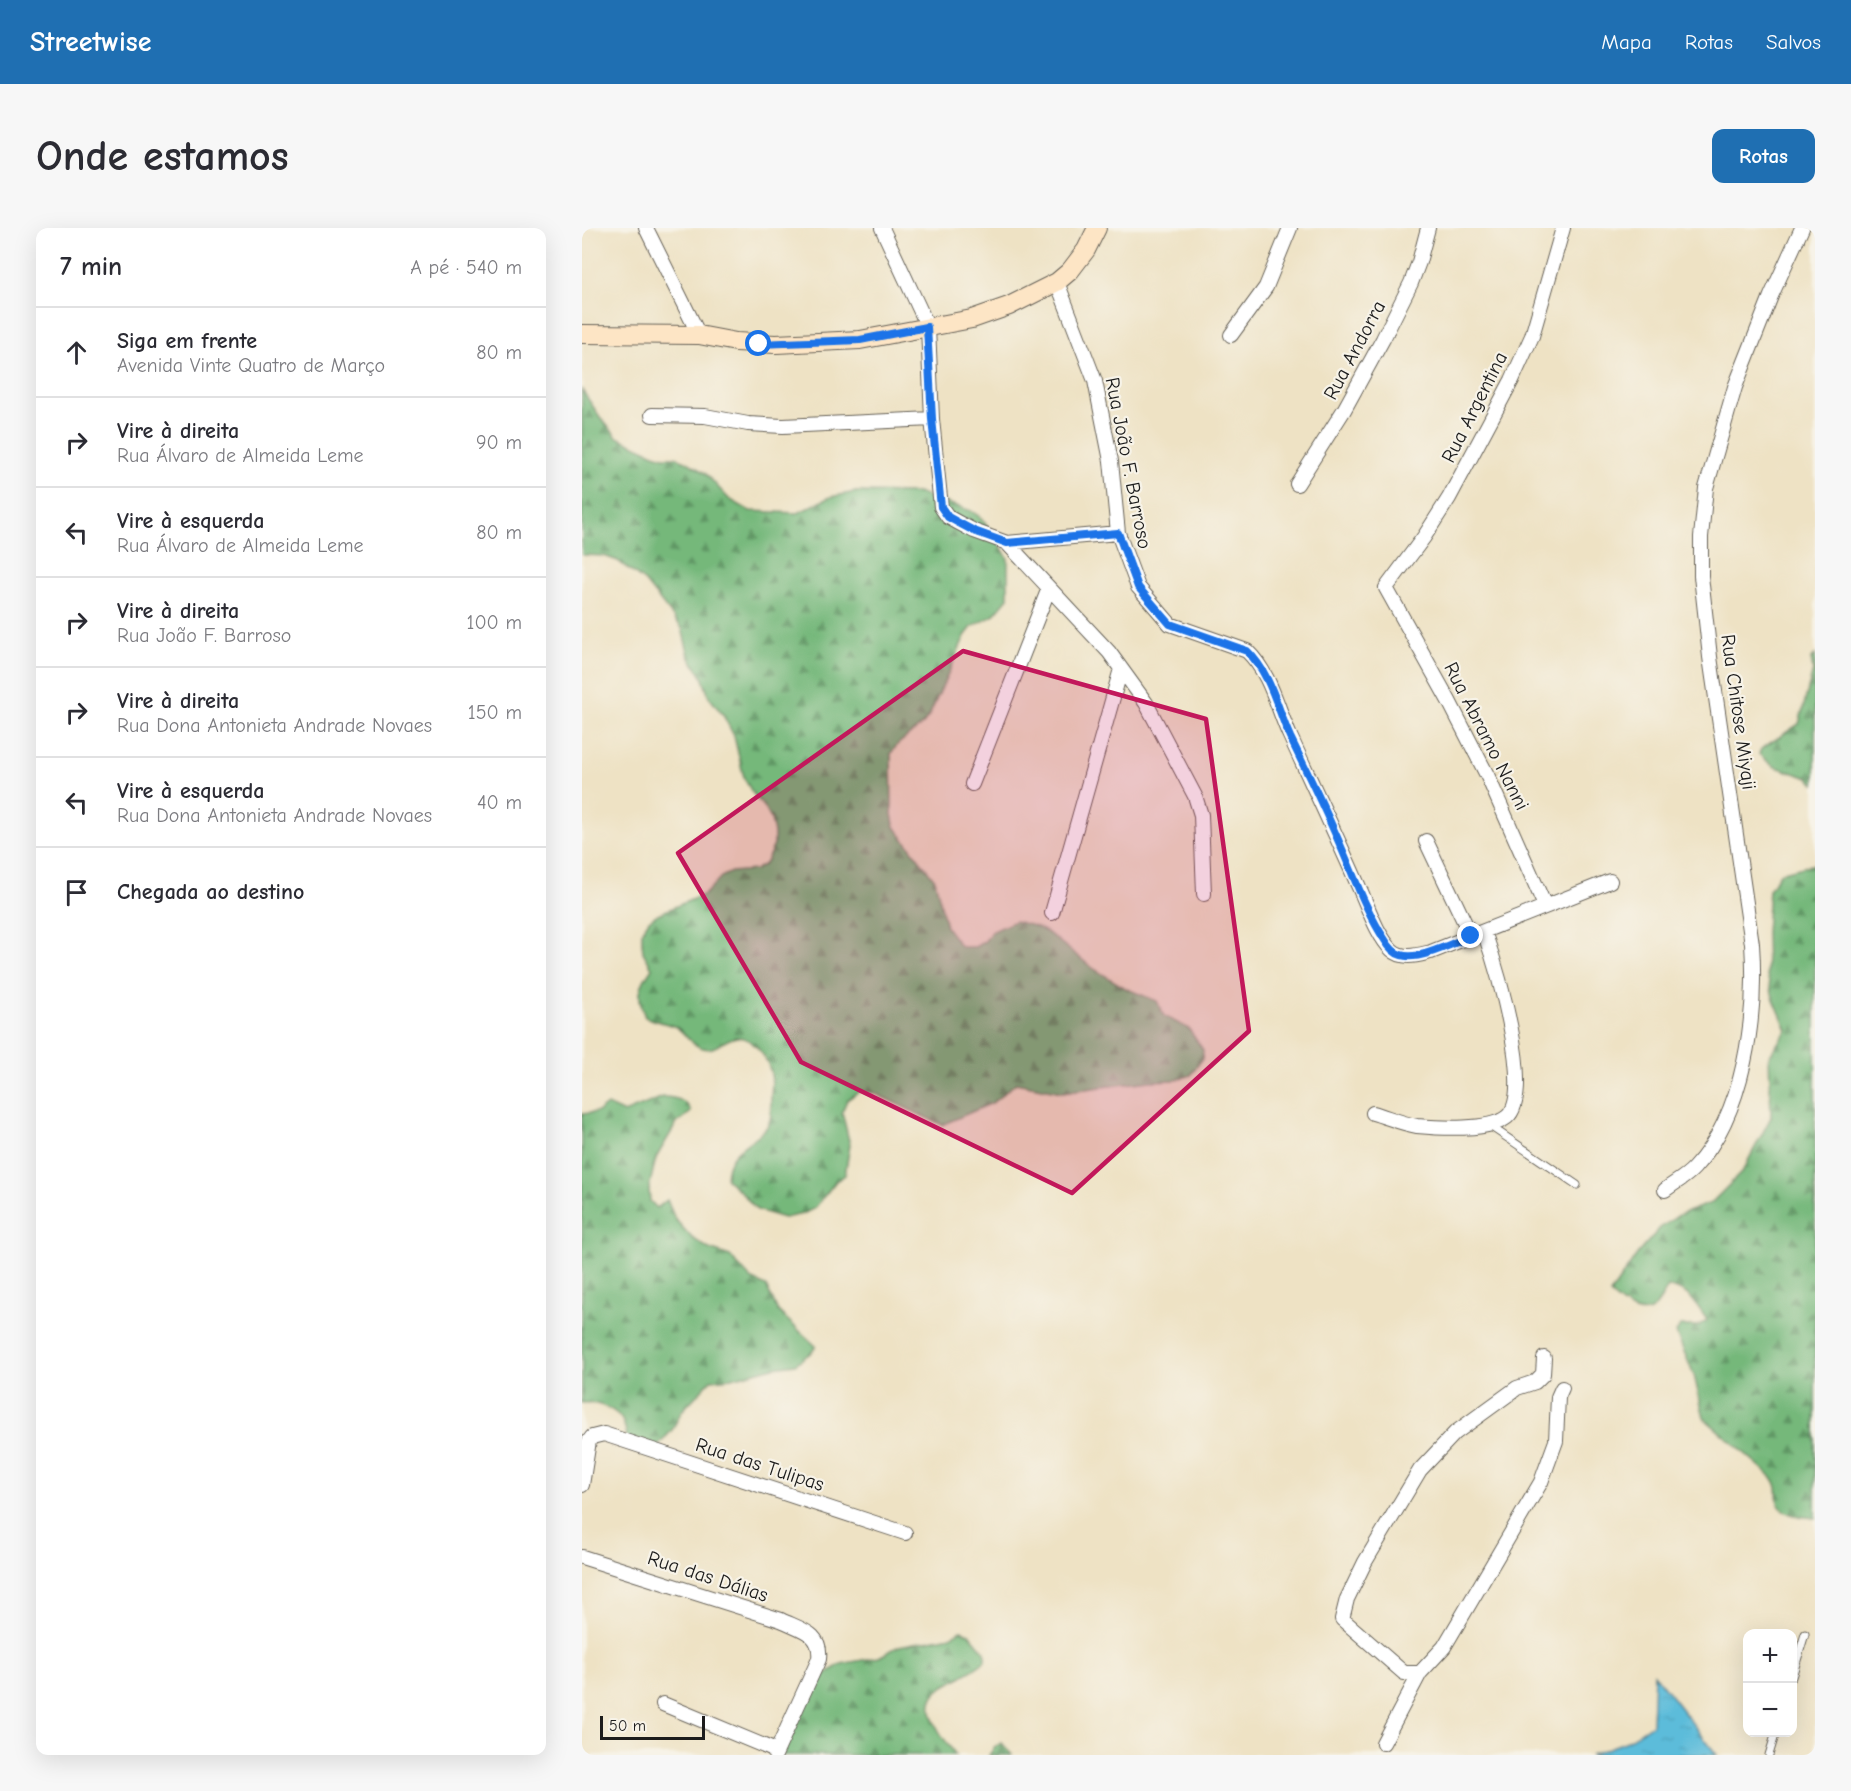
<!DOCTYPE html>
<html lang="pt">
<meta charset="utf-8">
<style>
body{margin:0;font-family:"Comic Neue",sans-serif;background:#f7f7f7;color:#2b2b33}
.controls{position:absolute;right:18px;bottom:18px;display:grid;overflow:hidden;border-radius:12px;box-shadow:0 6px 24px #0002}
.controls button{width:54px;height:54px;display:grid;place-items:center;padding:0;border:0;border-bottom:2px solid #e1e1e2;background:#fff;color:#2b2b33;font:30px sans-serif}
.scale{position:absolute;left:18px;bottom:15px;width:105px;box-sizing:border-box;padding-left:6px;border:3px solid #1c1c1c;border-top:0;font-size:16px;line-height:21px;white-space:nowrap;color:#1c1c1c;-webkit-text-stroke:4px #f7f3e8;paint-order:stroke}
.stop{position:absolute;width:18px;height:18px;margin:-14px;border:4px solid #1a73e8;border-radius:50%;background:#fff}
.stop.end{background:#1a73e8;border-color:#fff;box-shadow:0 2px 6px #0008}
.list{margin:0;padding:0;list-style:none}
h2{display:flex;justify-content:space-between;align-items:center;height:78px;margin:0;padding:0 24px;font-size:26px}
h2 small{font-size:20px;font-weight:400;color:#7c7c81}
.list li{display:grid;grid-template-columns:39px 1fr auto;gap:18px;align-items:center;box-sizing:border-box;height:90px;padding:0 24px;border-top:2px solid #e1e1e2}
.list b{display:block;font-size:22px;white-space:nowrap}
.list p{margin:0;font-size:20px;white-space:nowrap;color:#7c7c81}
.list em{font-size:20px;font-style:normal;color:#7c7c81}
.icon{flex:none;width:33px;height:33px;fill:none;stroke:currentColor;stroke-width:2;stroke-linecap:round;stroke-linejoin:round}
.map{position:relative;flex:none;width:1233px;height:1527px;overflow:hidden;border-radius:12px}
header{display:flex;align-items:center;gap:36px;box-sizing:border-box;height:84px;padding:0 30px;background:#1f6fb2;color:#fff}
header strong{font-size:28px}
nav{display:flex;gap:33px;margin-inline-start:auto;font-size:21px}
.intro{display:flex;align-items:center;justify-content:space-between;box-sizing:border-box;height:144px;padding:0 36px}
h1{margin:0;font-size:42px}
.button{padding:15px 27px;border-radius:12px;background:#1f6fb2;color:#fff;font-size:21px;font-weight:700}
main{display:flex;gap:36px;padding:0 36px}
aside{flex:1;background:#fff;border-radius:12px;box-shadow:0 6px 24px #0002}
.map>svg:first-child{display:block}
.forest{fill:url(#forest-firs);stroke:#486a4b;stroke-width:1.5}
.water{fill:url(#water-ripples);stroke:#3c6c7b;stroke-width:1.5}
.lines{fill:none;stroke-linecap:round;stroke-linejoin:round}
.lane-casing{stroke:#666157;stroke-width:9}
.street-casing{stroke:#666157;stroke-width:16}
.secondary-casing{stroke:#666157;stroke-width:20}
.lane{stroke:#fff;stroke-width:7}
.street{stroke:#fff;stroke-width:14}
.secondary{stroke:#fde5c5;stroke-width:18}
.route{stroke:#1a73e8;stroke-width:8}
.marked{fill:#c2185b;fill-opacity:0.2;stroke:#c2185b;stroke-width:4.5;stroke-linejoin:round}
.labels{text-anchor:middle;stroke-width:4.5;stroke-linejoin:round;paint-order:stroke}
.street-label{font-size:20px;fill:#1c1c1c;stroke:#f7f3e8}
</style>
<header>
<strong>Streetwise</strong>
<nav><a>Mapa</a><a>Rotas</a><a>Salvos</a></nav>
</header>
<div class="intro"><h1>Onde estamos</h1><a class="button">Rotas</a></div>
<main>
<aside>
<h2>7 min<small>A pé · 540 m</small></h2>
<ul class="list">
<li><svg class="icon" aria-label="ahead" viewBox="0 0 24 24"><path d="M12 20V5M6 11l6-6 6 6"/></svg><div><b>Siga em frente</b><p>Avenida Vinte Quatro de Março</p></div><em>80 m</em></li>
<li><svg class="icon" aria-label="right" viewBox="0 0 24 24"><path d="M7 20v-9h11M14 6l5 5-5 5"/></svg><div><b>Vire à direita</b><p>Rua Álvaro de Almeida Leme</p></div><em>90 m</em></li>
<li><svg class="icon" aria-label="left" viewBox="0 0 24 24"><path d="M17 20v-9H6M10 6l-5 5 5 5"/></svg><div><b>Vire à esquerda</b><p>Rua Álvaro de Almeida Leme</p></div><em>80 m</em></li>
<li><svg class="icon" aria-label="right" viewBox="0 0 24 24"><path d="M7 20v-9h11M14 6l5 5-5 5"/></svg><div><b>Vire à direita</b><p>Rua João F. Barroso</p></div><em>100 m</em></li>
<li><svg class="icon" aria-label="right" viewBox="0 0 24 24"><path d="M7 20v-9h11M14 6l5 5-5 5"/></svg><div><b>Vire à direita</b><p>Rua Dona Antonieta Andrade Novaes</p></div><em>150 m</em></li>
<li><svg class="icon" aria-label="left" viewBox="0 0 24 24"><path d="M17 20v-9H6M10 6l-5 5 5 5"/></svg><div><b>Vire à esquerda</b><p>Rua Dona Antonieta Andrade Novaes</p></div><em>40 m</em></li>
<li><svg class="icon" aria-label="arrive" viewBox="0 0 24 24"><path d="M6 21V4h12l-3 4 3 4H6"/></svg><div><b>Chegada ao destino</b></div></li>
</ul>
</aside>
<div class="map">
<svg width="1233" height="1527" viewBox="0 0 1233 1527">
<defs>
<pattern id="forest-firs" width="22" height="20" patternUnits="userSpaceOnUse" patternTransform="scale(1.5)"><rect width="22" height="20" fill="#75b87a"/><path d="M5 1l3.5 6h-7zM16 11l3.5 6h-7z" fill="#5f9563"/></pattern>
<pattern id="water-ripples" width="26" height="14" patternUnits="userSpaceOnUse" patternTransform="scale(1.5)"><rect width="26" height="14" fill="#5cbcda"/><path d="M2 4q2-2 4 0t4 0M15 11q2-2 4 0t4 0" fill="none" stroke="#4fa1ba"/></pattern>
</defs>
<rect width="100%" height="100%" fill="#f7f3e8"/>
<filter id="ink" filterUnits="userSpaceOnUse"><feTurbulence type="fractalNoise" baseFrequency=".0167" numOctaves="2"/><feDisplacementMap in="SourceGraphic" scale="12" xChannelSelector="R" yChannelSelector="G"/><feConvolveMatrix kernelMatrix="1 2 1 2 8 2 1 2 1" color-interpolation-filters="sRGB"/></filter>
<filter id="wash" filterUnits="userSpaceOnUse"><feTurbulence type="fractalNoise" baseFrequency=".008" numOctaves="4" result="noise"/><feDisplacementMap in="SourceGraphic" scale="24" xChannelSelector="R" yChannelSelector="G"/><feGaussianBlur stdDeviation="1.35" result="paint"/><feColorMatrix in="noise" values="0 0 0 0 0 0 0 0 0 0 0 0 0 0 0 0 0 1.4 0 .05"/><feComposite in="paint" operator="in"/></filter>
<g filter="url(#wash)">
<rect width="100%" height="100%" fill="#eee2c4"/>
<path class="forest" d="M0,162L18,189L35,209L72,226L82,229H94L104,233L123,245L147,271L168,283L216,285L248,269L274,264L335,265L389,283L398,289L414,309L426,331V370L411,388L390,399L383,408L348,486L342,495L315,517L309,525L310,586L312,597L318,606L353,652L364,699L379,719H393L403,713L409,704L433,693L455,699L466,705L512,741L545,761L575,773L582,788L607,801L621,822L620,831L609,847L594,852L568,853L480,864L434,855L410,875L360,897L292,865L278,863L265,872L260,884L268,917L263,947L254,953L233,980L221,986L202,990L175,982L159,964L144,951C145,920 167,919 184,900C190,893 189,882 189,873C189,864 191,854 189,846C186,831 173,811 157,809C142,808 132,829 114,817C107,813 102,804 94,799C84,795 73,793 63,789C54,767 57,758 70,740L61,724L60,714V703L67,692L76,686L123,666L139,649L149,644L173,642L183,636L192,617V605L189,591L184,582L170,564L162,550L152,508L141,487L127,469L120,448L107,428L100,400L63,354L36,333L22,328L0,327Z
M1233,427V556L1227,550L1191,538L1177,526L1179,521L1217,496L1231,442L1229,431Z
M1233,636V1290C1223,1289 1202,1288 1197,1277C1192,1267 1200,1263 1190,1249L1122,1190L1112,1147L1094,1105L1098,1098H1116L1125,1092C1113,1075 1108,1062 1086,1059C1082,1065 1078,1074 1073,1079C1060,1094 1038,1075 1028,1066L1056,1025L1078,1000L1097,987L1129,975L1160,944L1189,889L1187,828L1205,802L1191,769L1185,747L1184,705L1187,662L1198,645Z
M81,869C93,869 105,872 109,884L94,896L74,930L67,960L68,973L75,980L85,972L93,991L110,1010L127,1021L148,1028L169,1051L184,1058L196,1083L234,1118L230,1124L213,1136L192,1139L150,1150L129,1152L100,1183L90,1202L76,1218L47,1217C45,1210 44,1201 41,1194C35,1180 14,1174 0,1175V886L16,884L25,877L42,885Z
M379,1402L387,1405L403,1424V1433C389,1445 373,1451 358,1461C334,1479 362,1511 374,1527H200L224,1465L237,1450L259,1436L297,1429L317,1418L369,1408Z
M420,1515L430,1527H407L414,1518Z"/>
<path class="water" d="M1072,1446L1135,1527H1008L1043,1514L1070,1496Z"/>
</g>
<g filter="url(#ink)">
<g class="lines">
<g class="lane-casing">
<path id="lane" d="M908,898L995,957
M1210,1449L1223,1406
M1187,1527L1194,1504"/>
</g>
<g class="street-casing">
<path id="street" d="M64,0L117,107
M300,0L346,99L350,191L359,279L366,289L375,294L392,303L425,315L536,305
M475,54L513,153L529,233L536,305L556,359L588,396L665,423C689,446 695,480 708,508C731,558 754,607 776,657C785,676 795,708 810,722C821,732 836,727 849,724L1028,653
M649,107L684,59L708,0
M70,187L123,188L166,196L201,198L350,191
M715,256L762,182L801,111L829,55L837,34L846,0
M425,315L527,424L564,475L613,568L619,587L622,666
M390,556L467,360
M844,613L889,708
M963,678L906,549L867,473L804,360L842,309L867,270L930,152L950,108L981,0
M470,685L539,441
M791,885C805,889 821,896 835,898C857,900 908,903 925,889C954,865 913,735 902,703
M1083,962C1092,955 1104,949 1112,940C1163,885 1175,788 1170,716L1128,429L1119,348V309L1124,260L1153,159L1189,68L1220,0
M0,1257L7,1213L10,1209L22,1206L323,1305
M0,1329L199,1392C220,1402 240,1405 237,1431L193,1527
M838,1445H822L760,1391L765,1371L783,1334L838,1242L873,1205L935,1160L953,1154L961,1146L962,1130
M81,1476L194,1523
M801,1515L838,1445L862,1419L959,1254L974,1213L976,1169L980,1160"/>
</g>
<g class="secondary-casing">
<path id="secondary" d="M0,106L117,107L154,114L194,116L278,112L390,91L427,78L475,54L488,43L504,22L515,0"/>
</g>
<use href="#lane" class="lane"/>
<use href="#street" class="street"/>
<use href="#secondary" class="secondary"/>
</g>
</g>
<g class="lines" filter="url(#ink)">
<path class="route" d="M177,116L278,112L345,99L350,191L359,279L366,289L375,294L392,303L425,315L536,305L556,359L588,396L665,423C689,446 695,480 708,509C726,546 744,583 760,621C773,651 785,685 803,712C807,719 812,725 819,727C837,733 871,715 889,708"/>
</g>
<path class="marked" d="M381,423L624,491L667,803L490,965L219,834L96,625Z"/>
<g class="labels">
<g class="street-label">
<text transform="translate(772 122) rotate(-62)" y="7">Rua Andorra</text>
<text transform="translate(892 179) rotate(-63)" y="7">Rua Argentina</text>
<text transform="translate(547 235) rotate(79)" y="7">Rua João F. Barroso</text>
<text transform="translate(1157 484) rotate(82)" y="7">Rua Chitose Miyaji</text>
<text transform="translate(905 508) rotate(63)" y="7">Rua Abramo Nanni</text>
<text transform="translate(178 1236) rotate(18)" y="7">Rua das Tulipas</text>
<text transform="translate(126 1348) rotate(18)" y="7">Rua das Dálias</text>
</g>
</g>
</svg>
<div class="controls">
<button>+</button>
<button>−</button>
</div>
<div class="scale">50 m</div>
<div class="stop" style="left:177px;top:116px"></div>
<div class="stop end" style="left:889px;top:708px"></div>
</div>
</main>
